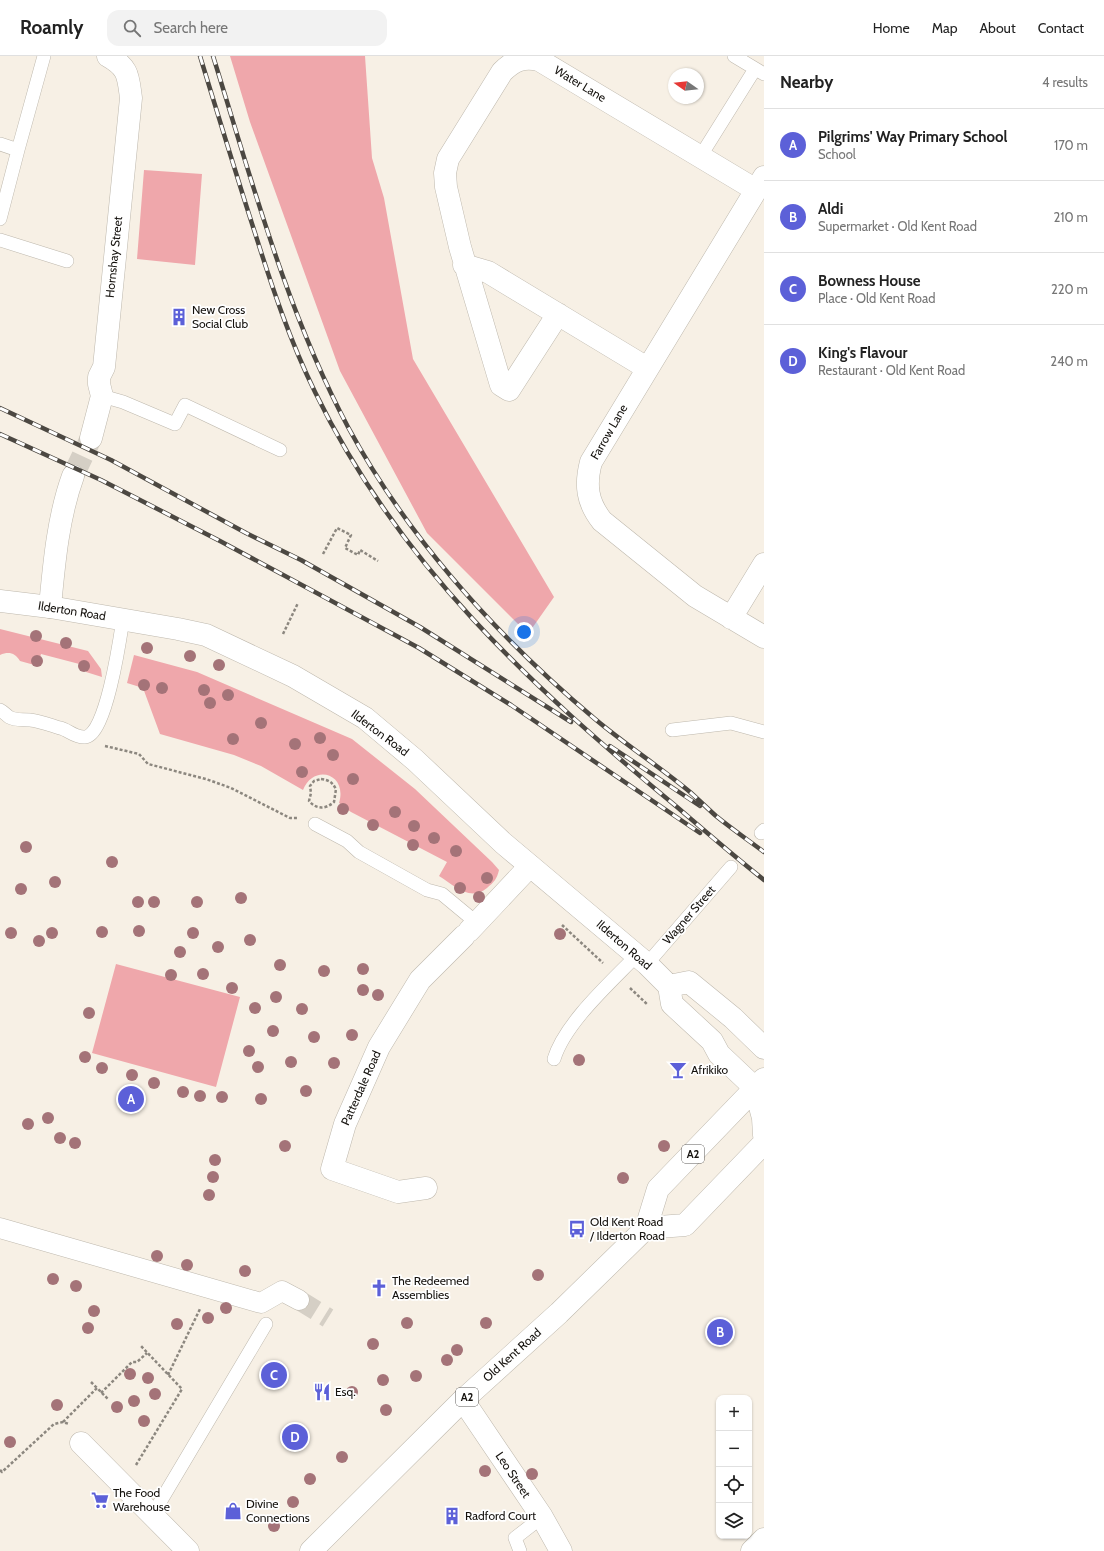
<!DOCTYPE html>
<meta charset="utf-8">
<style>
body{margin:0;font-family:Cabin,sans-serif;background:#f2f2f2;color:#222}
.controls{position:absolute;right:12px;bottom:12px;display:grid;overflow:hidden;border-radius:8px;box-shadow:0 1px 3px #0004}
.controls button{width:36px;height:36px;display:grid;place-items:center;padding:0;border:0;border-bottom:1px solid #e0e0e0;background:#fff;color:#222;font:20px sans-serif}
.compass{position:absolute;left:668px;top:12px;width:36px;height:36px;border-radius:50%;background:#fff;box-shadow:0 1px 3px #0004;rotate:284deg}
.you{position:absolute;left:524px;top:576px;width:14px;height:14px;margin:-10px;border:3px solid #fff;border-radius:50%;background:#1a73e8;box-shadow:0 0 0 6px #1a73e833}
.badge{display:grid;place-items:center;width:26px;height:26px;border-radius:50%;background:#5c60d8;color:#fff;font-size:13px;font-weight:700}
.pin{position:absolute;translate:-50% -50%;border:2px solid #fff;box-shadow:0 1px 4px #0006}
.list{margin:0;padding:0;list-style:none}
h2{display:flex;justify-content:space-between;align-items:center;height:52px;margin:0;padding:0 16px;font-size:17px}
h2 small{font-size:13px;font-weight:400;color:#767676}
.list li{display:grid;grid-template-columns:26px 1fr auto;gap:12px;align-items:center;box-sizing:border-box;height:72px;padding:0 16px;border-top:1px solid #e0e0e0}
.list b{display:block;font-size:15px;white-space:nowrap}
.list p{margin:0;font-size:13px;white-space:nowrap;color:#767676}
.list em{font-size:13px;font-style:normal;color:#767676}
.icon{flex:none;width:22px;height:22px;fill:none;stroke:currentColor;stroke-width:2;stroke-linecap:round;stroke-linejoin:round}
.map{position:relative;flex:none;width:764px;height:1495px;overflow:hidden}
header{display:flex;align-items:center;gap:24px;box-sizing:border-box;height:56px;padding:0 20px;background:#fff;border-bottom:1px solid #e0e0e0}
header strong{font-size:19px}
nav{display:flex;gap:22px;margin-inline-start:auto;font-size:14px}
.search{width:280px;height:36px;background:#f2f2f2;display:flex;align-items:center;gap:10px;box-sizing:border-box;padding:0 14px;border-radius:12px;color:#767676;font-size:15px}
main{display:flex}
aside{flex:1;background:#fff}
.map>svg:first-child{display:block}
.green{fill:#efa7ab}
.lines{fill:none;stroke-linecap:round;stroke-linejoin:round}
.pedestrian-tunnel{stroke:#d5cfc5;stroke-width:20;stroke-dasharray:20 10;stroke-linecap:butt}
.minor-tunnel{stroke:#d5cfc5;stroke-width:22;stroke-dasharray:22 11;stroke-linecap:butt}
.service-casing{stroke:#beb8ad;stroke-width:14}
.pedestrian-casing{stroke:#beb8ad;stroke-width:21}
.minor-casing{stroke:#beb8ad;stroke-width:23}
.tertiary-casing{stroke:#beb8ad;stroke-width:23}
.trunk-casing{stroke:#beb8ad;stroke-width:23}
.path{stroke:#8c877f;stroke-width:2.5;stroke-dasharray:3 2;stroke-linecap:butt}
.service{stroke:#fff;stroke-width:13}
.pedestrian{stroke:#fff;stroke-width:20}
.minor{stroke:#fff;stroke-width:22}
.tertiary{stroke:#fff;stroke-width:22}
.trunk{stroke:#fff;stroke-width:22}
.rail-casing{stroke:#4c4842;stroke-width:4.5}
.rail{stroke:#fff;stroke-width:3;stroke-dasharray:9;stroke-linecap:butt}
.tree{fill:#a47378}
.labels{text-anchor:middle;stroke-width:3.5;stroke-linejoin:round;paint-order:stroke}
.shield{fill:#fff;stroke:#5b5956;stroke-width:1}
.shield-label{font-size:11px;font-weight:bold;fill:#15120e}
.street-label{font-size:12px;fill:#15120e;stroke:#fff}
.poi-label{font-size:12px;fill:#15120e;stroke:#fff;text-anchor:start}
</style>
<header>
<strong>Roamly</strong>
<div class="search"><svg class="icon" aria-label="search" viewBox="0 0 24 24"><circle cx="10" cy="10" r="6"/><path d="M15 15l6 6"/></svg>Search here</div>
<nav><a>Home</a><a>Map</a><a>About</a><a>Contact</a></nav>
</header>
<main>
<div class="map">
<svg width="764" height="1495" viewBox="0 0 764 1495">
<rect width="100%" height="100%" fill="#f7f0e5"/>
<path class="green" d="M230,0H365L372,102L384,142L413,303L554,541L528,578L427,477L340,315L250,66Z
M144,114L202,118L195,209L137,203Z
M0,573L88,595L101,613L102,621L86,616L87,610L41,598L38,610L20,605C15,597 9,595 0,599Z
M134,599L197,616L352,683L415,733L492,806L499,814C497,823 494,826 487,832C470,846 455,830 439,820L447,806L351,756L339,747C348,718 314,707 303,734L261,710L234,699L160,678L143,632L127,627Z
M116,908L240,941L216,1031L92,997Z"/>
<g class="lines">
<path class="pedestrian-tunnel" d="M299,1244L328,1262"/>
<path class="minor-tunnel" d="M73,420L91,382"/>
<g class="service-casing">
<path id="service" d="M734,0L764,18
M0,88L18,94L44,0
M700,101L755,13
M0,163L18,94
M0,184L67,205
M102,340L123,346L175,368L185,349L280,394
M0,654C4,656 6,659 9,661C16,665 23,663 30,664C40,665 50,669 60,672C67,673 75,682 85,681C106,680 120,583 123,563
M672,674L731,667L764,676
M315,768L347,785L359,796L427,834L442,838L477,867
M761,777L764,774
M647,908L731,811
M554,1003C565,967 610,927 637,899
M153,1458L266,1268
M520,1495L515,1482L542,1461"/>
</g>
<g class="pedestrian-casing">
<path id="pedestrian" d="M0,1172L261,1247L282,1235L299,1244"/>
</g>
<g class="minor-casing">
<path id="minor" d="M764,121L591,406C585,429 587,446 602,465L695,540L764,581
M464,209L488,216L647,312
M558,258L509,334L501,329L460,191L446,131L445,117L448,103L502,16C513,5 523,0 539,4L756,134
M91,382L102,340L99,328V321L104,311L131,42C128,20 129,12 108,0
M50,551C54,508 58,461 73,420
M731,562L764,508
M469,875L530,810
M426,1132L398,1136L332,1113L345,1068L379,991L420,924L464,880
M463,1344L542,1461L561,1495
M81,1387L188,1495
M752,1495L764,1483"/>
</g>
<g class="tertiary-casing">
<path id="tertiary" d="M0,545L50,551L178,573L206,579L293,620L365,662L415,704L503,787L647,908L669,930L672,948L712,985L719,998L755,1032H764
M669,930L689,926L733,962L764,992"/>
</g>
<g class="trunk-casing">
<path id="trunk" d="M755,1032L763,1062L764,1079
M646,1172L685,1169L764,1087
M311,1495L463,1344L559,1257L646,1172L658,1133L764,1023"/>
</g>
<path class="path" d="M323,498L337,472L351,479L345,492L358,499L360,494L378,505
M283,578L298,547
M105,690L139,698L148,708L206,723L231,732L290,762H298
M321,723C329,724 332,726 336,733L334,746C326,753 317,754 309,745L311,737L310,730L314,725Z
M562,869L603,907
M630,932L648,949
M168,1319L200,1253
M91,1326L97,1332
M101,1337L132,1306H137L147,1297
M63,1366L97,1332L108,1343
M136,1409L182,1333L140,1289
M0,1414L2,1416L54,1368L63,1366L69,1368"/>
<use href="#service" class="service"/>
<use href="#pedestrian" class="pedestrian"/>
<use href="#minor" class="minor"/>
<use href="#tertiary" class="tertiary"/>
<use href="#trunk" class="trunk"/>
<g class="rail-casing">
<path id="rail" d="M200,0C218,59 236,118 255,177C272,231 290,285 315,336C399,509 532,631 677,751C706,776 734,800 764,824
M213,0C252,125 286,254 348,371C409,484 498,581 595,663C626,689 660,711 690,736C699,744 707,752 716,760C732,773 748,784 764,796
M0,352L111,404L246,477L301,504L420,571L571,666
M0,378L101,424L220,485L419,592L511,649L700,777
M610,690L700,750"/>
</g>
<use href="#rail" class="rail"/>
</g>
<g class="tree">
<circle cx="36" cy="580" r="6"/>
<circle cx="66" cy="587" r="6"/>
<circle cx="147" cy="592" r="6"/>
<circle cx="190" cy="600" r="6"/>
<circle cx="37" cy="605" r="6"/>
<circle cx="219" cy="609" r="6"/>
<circle cx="84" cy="610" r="6"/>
<circle cx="144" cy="629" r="6"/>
<circle cx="162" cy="632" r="6"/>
<circle cx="204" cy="634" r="6"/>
<circle cx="228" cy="639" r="6"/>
<circle cx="210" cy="647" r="6"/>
<circle cx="261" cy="667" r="6"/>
<circle cx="320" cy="682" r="6"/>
<circle cx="233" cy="683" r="6"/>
<circle cx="295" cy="688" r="6"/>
<circle cx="333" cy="699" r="6"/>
<circle cx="302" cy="716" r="6"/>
<circle cx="353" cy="723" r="6"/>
<circle cx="343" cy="753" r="6"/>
<circle cx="395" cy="756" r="6"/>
<circle cx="373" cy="769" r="6"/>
<circle cx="414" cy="770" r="6"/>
<circle cx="434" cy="782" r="6"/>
<circle cx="413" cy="789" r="6"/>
<circle cx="26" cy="791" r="6"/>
<circle cx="456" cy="795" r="6"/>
<circle cx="112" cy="806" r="6"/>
<circle cx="487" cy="822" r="6"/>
<circle cx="55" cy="826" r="6"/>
<circle cx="460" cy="832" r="6"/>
<circle cx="21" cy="833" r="6"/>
<circle cx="479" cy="841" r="6"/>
<circle cx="241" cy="842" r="6"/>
<circle cx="138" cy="846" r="6"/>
<circle cx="154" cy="846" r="6"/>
<circle cx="197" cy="846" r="6"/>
<circle cx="139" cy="875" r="6"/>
<circle cx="102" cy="876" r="6"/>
<circle cx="11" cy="877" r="6"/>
<circle cx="52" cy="877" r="6"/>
<circle cx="193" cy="877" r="6"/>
<circle cx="560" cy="878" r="6"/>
<circle cx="250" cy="884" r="6"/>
<circle cx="39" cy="885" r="6"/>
<circle cx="218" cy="891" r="6"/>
<circle cx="180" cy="896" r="6"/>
<circle cx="280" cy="909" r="6"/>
<circle cx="363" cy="913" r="6"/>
<circle cx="324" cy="915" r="6"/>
<circle cx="203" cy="918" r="6"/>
<circle cx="171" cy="919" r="6"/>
<circle cx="232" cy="932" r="6"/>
<circle cx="363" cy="934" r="6"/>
<circle cx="378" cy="939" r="6"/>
<circle cx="276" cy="941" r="6"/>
<circle cx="255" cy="952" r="6"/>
<circle cx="302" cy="953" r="6"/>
<circle cx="89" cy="957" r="6"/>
<circle cx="273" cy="975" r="6"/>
<circle cx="352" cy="979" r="6"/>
<circle cx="314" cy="981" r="6"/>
<circle cx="249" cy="995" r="6"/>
<circle cx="85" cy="1001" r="6"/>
<circle cx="579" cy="1004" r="6"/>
<circle cx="291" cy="1006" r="6"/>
<circle cx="334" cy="1007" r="6"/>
<circle cx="258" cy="1011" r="6"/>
<circle cx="102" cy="1012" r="6"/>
<circle cx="132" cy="1019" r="6"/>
<circle cx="154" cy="1027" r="6"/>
<circle cx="306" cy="1035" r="6"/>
<circle cx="183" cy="1036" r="6"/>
<circle cx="200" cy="1040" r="6"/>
<circle cx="222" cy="1041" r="6"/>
<circle cx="261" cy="1043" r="6"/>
<circle cx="48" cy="1062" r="6"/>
<circle cx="28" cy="1068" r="6"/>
<circle cx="60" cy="1082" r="6"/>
<circle cx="75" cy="1087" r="6"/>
<circle cx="285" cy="1090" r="6"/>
<circle cx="664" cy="1090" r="6"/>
<circle cx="215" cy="1104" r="6"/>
<circle cx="213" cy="1121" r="6"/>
<circle cx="623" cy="1122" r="6"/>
<circle cx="209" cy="1139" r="6"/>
<circle cx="157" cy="1200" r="6"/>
<circle cx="187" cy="1209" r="6"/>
<circle cx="245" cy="1215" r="6"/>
<circle cx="538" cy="1219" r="6"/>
<circle cx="53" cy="1223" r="6"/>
<circle cx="76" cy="1230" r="6"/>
<circle cx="226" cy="1252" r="6"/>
<circle cx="94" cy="1255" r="6"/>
<circle cx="208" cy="1262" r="6"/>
<circle cx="407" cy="1267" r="6"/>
<circle cx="486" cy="1267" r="6"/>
<circle cx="177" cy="1268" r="6"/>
<circle cx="88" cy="1272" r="6"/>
<circle cx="373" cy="1288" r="6"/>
<circle cx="457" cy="1294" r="6"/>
<circle cx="447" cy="1304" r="6"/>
<circle cx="130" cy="1318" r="6"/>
<circle cx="416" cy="1320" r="6"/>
<circle cx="148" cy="1322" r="6"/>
<circle cx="383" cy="1324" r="6"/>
<circle cx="352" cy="1336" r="6"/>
<circle cx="155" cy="1338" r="6"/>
<circle cx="134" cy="1345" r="6"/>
<circle cx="57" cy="1349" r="6"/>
<circle cx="117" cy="1351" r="6"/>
<circle cx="386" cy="1354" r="6"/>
<circle cx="144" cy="1365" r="6"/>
<circle cx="10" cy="1386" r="6"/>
<circle cx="342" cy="1401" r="6"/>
<circle cx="485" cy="1415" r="6"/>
<circle cx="532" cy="1418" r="6"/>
<circle cx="310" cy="1423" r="6"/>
<circle cx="293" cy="1446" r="6"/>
<circle cx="274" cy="1470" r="6"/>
</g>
<defs>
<g id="building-bare" transform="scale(1.38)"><path d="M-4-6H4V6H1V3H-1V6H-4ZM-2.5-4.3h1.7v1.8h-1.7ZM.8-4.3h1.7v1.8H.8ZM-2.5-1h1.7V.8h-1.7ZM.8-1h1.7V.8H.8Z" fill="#5c60d8" stroke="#fff" stroke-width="2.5" paint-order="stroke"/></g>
<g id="bar-bare" transform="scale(1.38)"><path d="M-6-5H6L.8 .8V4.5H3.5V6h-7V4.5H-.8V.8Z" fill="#5c60d8" stroke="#fff" stroke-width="2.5" paint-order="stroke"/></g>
<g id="bus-bare" transform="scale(1.38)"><path d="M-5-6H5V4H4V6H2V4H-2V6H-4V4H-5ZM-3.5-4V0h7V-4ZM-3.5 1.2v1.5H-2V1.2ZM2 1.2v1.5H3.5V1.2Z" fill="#5c60d8" stroke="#fff" stroke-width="2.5" paint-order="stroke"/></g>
<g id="church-bare" transform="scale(1.38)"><path d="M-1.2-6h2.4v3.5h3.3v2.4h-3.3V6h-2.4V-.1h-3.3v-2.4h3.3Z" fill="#5c60d8" stroke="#fff" stroke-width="2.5" paint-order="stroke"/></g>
<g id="restaurant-bare" transform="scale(1.38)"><path d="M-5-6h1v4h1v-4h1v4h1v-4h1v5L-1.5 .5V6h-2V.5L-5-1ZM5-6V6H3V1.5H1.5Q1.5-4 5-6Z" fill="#5c60d8" stroke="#fff" stroke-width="2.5" paint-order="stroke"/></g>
<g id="supermarket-bare" transform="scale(1.38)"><path d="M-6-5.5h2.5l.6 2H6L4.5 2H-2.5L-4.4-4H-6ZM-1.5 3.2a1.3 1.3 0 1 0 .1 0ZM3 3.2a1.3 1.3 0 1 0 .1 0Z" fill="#5c60d8" stroke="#fff" stroke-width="2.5" paint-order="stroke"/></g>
<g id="shop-bare" transform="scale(1.38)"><path d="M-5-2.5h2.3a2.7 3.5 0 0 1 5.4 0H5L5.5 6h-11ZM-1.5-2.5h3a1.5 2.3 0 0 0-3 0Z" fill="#5c60d8" stroke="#fff" stroke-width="2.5" paint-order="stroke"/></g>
</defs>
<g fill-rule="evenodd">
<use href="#building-bare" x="179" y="261"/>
<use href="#bar-bare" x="678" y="1014"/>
<use href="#bus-bare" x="577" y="1173"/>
<use href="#church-bare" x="379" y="1232"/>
<use href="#restaurant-bare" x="322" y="1336"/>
<use href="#supermarket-bare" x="100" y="1444"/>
<use href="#shop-bare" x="233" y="1455"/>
<use href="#building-bare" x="452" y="1460"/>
</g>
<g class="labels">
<g class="shield">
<rect x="682" y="1089" width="22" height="18" rx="3"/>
<rect x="456" y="1332" width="22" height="18" rx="3"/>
</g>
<g class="shield-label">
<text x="693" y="1102">A2</text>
<text x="467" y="1345">A2</text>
</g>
<g class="street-label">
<text transform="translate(580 28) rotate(31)" y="4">Water Lane</text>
<text transform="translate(114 201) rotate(-84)" y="4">Hornshay Street</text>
<text transform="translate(609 376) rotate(-60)" y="4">Farrow Lane</text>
<text transform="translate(72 555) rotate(9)" y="4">Ilderton Road</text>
<text transform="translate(380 677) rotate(37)" y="4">Ilderton Road</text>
<text transform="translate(689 859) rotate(-49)" y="4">Wagner Street</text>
<text transform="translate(624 889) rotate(41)" y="4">Ilderton Road</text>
<text transform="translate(361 1032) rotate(-66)" y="4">Patterdale Road</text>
<text transform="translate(512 1299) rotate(-42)" y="4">Old Kent Road</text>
<text transform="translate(513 1419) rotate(56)" y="4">Leo Street</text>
</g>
<g class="poi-label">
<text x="192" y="258">New Cross<tspan x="192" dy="14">Social Club</tspan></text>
<text x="691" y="1018">Afrikiko</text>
<text x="590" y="1170">Old Kent Road<tspan x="590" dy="14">/ Ilderton Road</tspan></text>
<text x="392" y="1229">The Redeemed<tspan x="392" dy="14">Assemblies</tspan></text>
<text x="335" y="1340">Esq.</text>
<text x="113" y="1441">The Food<tspan x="113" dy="14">Warehouse</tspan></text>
<text x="246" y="1452">Divine<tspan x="246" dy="14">Connections</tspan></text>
<text x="465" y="1464">Radford Court</text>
</g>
</g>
</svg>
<div class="controls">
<button>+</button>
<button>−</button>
<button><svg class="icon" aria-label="locate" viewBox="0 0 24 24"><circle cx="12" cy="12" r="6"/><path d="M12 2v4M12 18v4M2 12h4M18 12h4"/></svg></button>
<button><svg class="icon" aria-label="layers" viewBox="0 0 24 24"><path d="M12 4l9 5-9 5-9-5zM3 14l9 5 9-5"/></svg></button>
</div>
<svg class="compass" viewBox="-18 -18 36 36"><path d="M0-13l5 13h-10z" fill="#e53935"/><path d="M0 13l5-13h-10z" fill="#767676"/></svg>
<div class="you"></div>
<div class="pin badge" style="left:131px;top:1043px">A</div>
<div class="pin badge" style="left:720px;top:1276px">B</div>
<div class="pin badge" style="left:274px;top:1319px">C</div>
<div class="pin badge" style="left:295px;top:1381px">D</div>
</div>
<aside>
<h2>Nearby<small>4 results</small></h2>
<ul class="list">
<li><span class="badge">A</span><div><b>Pilgrims' Way Primary School</b><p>School</p></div><em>170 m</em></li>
<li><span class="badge">B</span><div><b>Aldi</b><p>Supermarket · Old Kent Road</p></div><em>210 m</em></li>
<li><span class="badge">C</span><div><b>Bowness House</b><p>Place · Old Kent Road</p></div><em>220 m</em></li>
<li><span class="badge">D</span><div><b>King's Flavour</b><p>Restaurant · Old Kent Road</p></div><em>240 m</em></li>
</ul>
</aside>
</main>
